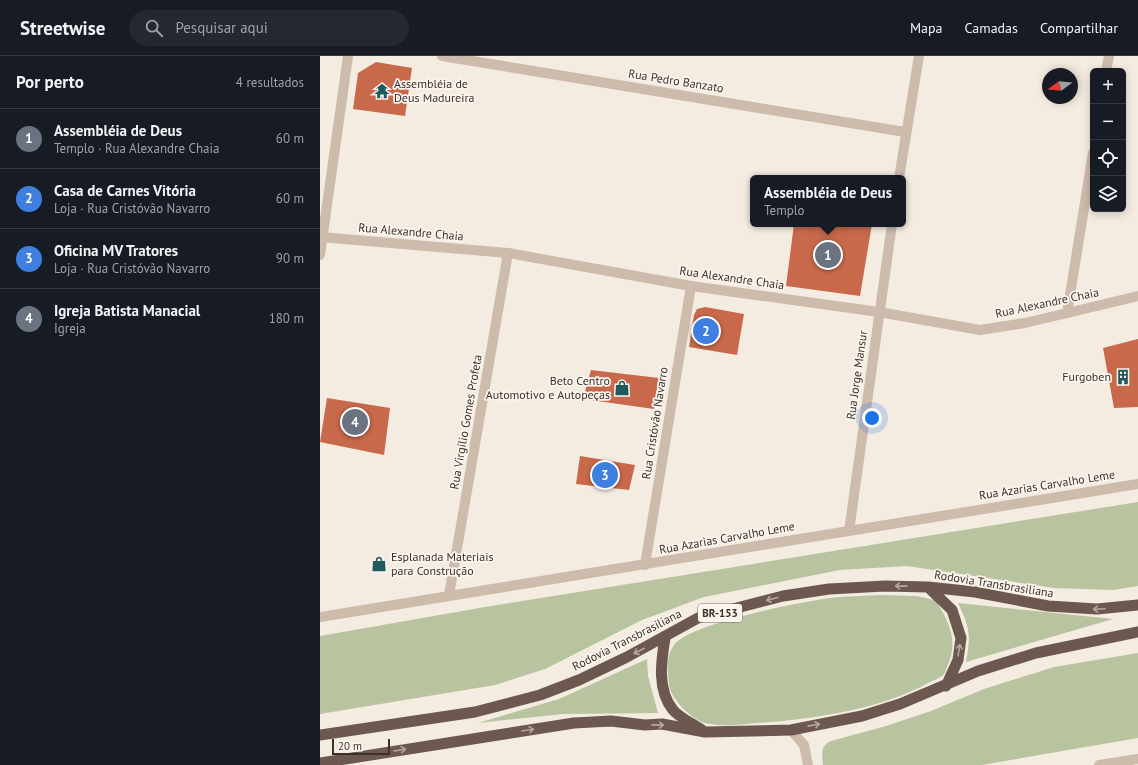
<!DOCTYPE html>
<html lang="pt">
<meta charset="utf-8">
<style>
body{margin:0;font-family:"PT Sans",sans-serif;background:#242831;color:#f1f3f6}
.controls{position:absolute;right:12px;top:12px;display:grid;overflow:hidden;border-radius:6px;box-shadow:0 2px 10px #0003}
.controls button{width:36px;height:36px;display:grid;place-items:center;padding:0;border:0;border-bottom:1px solid #363941;background:#171b24;color:#f1f3f6;font:20px sans-serif}
.compass{position:absolute;left:722px;top:12px;width:36px;height:36px;border-radius:50%;background:#171b24;box-shadow:0 2px 10px #0003;rotate:254deg}
.scale{position:absolute;left:12px;bottom:10px;width:58px;box-sizing:border-box;padding-left:4px;border:2px solid #3b302b;border-top:0;font-size:11px;line-height:14px;white-space:nowrap;color:#3b302b;-webkit-text-stroke:3px #fbf5ee;paint-order:stroke}
.you{position:absolute;left:552px;top:362px;width:14px;height:14px;margin:-10px;border:3px solid #fff;border-radius:50%;background:#1a73e8;box-shadow:0 0 0 6px #1a73e833}
.badge{display:grid;place-items:center;width:26px;height:26px;border-radius:50%;background:#92aeb2;color:#fff;font-size:13px;font-weight:700}
.pin{position:absolute;translate:-50% -50%;border:2px solid #fff;box-shadow:0 1px 4px #0006}
.popup{position:absolute;left:430px;top:119px;width:156px;height:52px;box-sizing:border-box;display:grid;place-content:center;border-radius:6px;background:#171b24;filter:drop-shadow(0 1px 3px #0005);font-size:13px;white-space:nowrap;color:#9ea1a6}
.popup b{font-size:15px;color:#f1f3f6}
.popup::after{content:'';position:absolute;left:50%;top:100%;margin-left:-8px;border:8px solid transparent;border-top-color:#171b24}
.list{margin:0;padding:0;list-style:none}
h2{display:flex;justify-content:space-between;align-items:center;height:52px;margin:0;padding:0 16px;font-size:17px}
h2 small{font-size:13px;font-weight:400;color:#9ea1a6}
.list li{display:grid;grid-template-columns:26px 1fr auto;gap:12px;align-items:center;box-sizing:border-box;height:60px;padding:0 16px;border-top:1px solid #363941}
.list b{display:block;font-size:15px;white-space:nowrap}
.list p{margin:0;font-size:13px;white-space:nowrap;color:#9ea1a6}
.list em{font-size:13px;font-style:normal;color:#9ea1a6}
.icon{flex:none;width:22px;height:22px;fill:none;stroke:currentColor;stroke-width:2;stroke-linecap:round;stroke-linejoin:round}
.map{position:relative;flex:none;width:818px;height:709px;overflow:hidden}
header{display:flex;align-items:center;gap:24px;box-sizing:border-box;height:56px;padding:0 20px;background:#171b24;border-bottom:1px solid #363941}
header strong{font-size:19px}
nav{display:flex;gap:22px;margin-inline-start:auto;font-size:14px}
.search{width:280px;height:36px;background:#242831;display:flex;align-items:center;gap:10px;box-sizing:border-box;padding:0 14px;border-radius:22px;color:#9ea1a6;font-size:15px}
main{display:flex}
aside{flex:1;background:#171b24}
.map>svg:first-child{display:block}
.green{fill:#b8c4a0}
.building{fill:#c8694b}
.lines{fill:none;stroke-linecap:round;stroke-linejoin:round}
.minor{stroke:#cdbbac;stroke-width:10}
.tertiary{stroke:#cdbbac;stroke-width:10}
.trunk{stroke:#6c584f;stroke-width:11}
.oneway{stroke:#b4a69e}
.labels{text-anchor:middle;stroke-width:3.5;stroke-linejoin:round;paint-order:stroke}
.shield{fill:#fbf5ee;stroke:#756b66;stroke-width:1}
.shield-label{font-size:11px;font-weight:bold;fill:#3b302b}
.street-label{font-size:12px;fill:#3b302b;stroke:#fbf5ee}
.poi-label{font-size:12px;fill:#3b302b;stroke:#fbf5ee;text-anchor:start}
</style>
<header>
<strong>Streetwise</strong>
<div class="search"><svg class="icon" aria-label="search" viewBox="0 0 24 24"><circle cx="10" cy="10" r="6"/><path d="M15 15l6 6"/></svg>Pesquisar aqui</div>
<nav><a>Mapa</a><a>Camadas</a><a>Compartilhar</a></nav>
</header>
<main>
<aside>
<h2>Por perto<small>4 resultados</small></h2>
<ul class="list">
<li><span class="badge" style="background:#6b7280">1</span><div><b>Assembléia de Deus</b><p>Templo · Rua Alexandre Chaia</p></div><em>60 m</em></li>
<li><span class="badge" style="background:#3f7fe0">2</span><div><b>Casa de Carnes Vitória</b><p>Loja · Rua Cristóvão Navarro</p></div><em>60 m</em></li>
<li><span class="badge" style="background:#3f7fe0">3</span><div><b>Oficina MV Tratores</b><p>Loja · Rua Cristóvão Navarro</p></div><em>90 m</em></li>
<li><span class="badge" style="background:#6b7280">4</span><div><b>Igreja Batista Manacial</b><p>Igreja</p></div><em>180 m</em></li>
</ul>
</aside>
<div class="map">
<svg width="818" height="709" viewBox="0 0 818 709">
<rect width="100%" height="100%" fill="#f4ebe1"/>
<path class="green" d="M818,446V530L793,534L734,532L587,510L520,514L384,541L322,564L225,613L175,629L0,658V580L165,551Z
M561,539L596,540L615,544C628,563 638,583 629,606C627,610 626,615 624,618C621,622 614,624 610,626C563,653 490,664 436,667C421,669 401,671 385,667C372,664 351,643 349,629C348,615 345,602 354,589C370,567 481,546 510,542C527,540 544,540 561,539Z
M638,547L793,563L646,606C651,579 650,572 638,547Z
M818,597V682L662,709H503C502,698 500,690 511,685L566,670L611,655L664,633L734,611Z
M327,603L328,620L338,657L243,658L158,667L239,643Z"/>
<path class="building" d="M56,6L92,12L85,60L33,53L38,17Z
M474,168H552L540,240L466,230Z
M385,251L424,258L417,299L369,291L374,259L377,253Z
M818,283V351L794,352L783,292Z
M271,314L339,322L334,353L263,343Z
M7,342L70,352L64,399L0,386Z
M260,400L315,409L309,434L256,428Z"/>
<g class="lines">
<path class="minor" d="M122,0L585,76
M786,15L789,0
M579,122L599,0
M0,199L28,0
M747,257L773,97
M529,475L572,168
M325,509L371,230
M129,539L188,197
M471,674L484,689L488,709
M779,709L818,703"/>
<path class="tertiary" d="M0,181L188,197L371,230L559,256L660,274L705,267L818,240
M0,561L818,428"/>
<path class="trunk" d="M608,531L632,554L641,582L638,604L626,630
M345,582C341,606 337,634 353,654C360,662 373,668 382,674
M0,679L155,656L220,639L259,624L307,601L378,562L463,540L509,533L565,530L608,531L655,536L728,550L777,553L818,549
M0,707L254,667L291,665L325,669L342,668L385,676L471,674L542,660L580,648L658,615L716,597L818,576"/>
</g>
<defs><path id="oneway-shaft" d="M-6 0H5M1.5-3L5.5 0L1.5 3" fill="none" stroke-width="1.6" stroke-linecap="round" stroke-linejoin="round"/></defs>
<g class="oneway">
<use href="#oneway-shaft" transform="translate(581 530) rotate(-179)"/>
<use href="#oneway-shaft" transform="translate(452 543) rotate(165)"/>
<use href="#oneway-shaft" transform="translate(779 553) rotate(177)"/>
<use href="#oneway-shaft" transform="translate(639 594) rotate(-81)"/>
<use href="#oneway-shaft" transform="translate(319 595) rotate(153)"/>
<use href="#oneway-shaft" transform="translate(338 669) rotate(1)"/>
<use href="#oneway-shaft" transform="translate(494 669) rotate(-11)"/>
<use href="#oneway-shaft" transform="translate(208 674) rotate(-9)"/>
<use href="#oneway-shaft" transform="translate(80 694) rotate(-9)"/>
</g>
<defs>
<g id="temple-bare" transform="scale(1.2)"><path d="M0-6L5-2H3V0L6.5 2.5H4V6H1.5V3h-3V6H-4V2.5H-6.5L-3 0V-2H-5Z" fill="#1f5a5e" stroke="#fbf5ee" stroke-width="2.5" paint-order="stroke"/></g>
<g id="building-bare" transform="scale(1.2)"><path d="M-4-6H4V6H1V3H-1V6H-4ZM-2.5-4.3h1.7v1.8h-1.7ZM.8-4.3h1.7v1.8H.8ZM-2.5-1h1.7V.8h-1.7ZM.8-1h1.7V.8H.8Z" fill="#1f5a5e" stroke="#fbf5ee" stroke-width="2.5" paint-order="stroke"/></g>
<g id="shop-bare" transform="scale(1.2)"><path d="M-5-2.5h2.3a2.7 3.5 0 0 1 5.4 0H5L5.5 6h-11ZM-1.5-2.5h3a1.5 2.3 0 0 0-3 0Z" fill="#1f5a5e" stroke="#fbf5ee" stroke-width="2.5" paint-order="stroke"/></g>
</defs>
<g fill-rule="evenodd">
<use href="#temple-bare" x="62" y="35"/>
<use href="#building-bare" x="803" y="321"/>
<use href="#shop-bare" x="302" y="332"/>
<use href="#shop-bare" x="59" y="508"/>
</g>
<g class="labels">
<rect class="shield" x="378" y="548" width="44" height="18" rx="3"/>
<g class="shield-label">
<text x="400" y="561">BR-153</text>
</g>
<g class="street-label">
<text transform="translate(356 25) rotate(9)" y="4">Rua Pedro Banzato</text>
<text transform="translate(91 176) rotate(5)" y="4">Rua Alexandre Chaia</text>
<text transform="translate(412 222) rotate(8)" y="4">Rua Alexandre Chaia</text>
<text transform="translate(727 247) rotate(-12)" y="4">Rua Alexandre Chaia</text>
<text transform="translate(537 319) rotate(-82)" y="4">Rua Jorge Mansur</text>
<text transform="translate(146 366) rotate(-80)" y="4">Rua Virgílio Gomes Profeta</text>
<text transform="translate(335 367) rotate(-81)" y="4">Rua Cristóvão Navarro</text>
<text transform="translate(727 429) rotate(-9)" y="4">Rua Azarias Carvalho Leme</text>
<text transform="translate(407 482) rotate(-10)" y="4">Rua Azarias Carvalho Leme</text>
<text transform="translate(674 528) rotate(9)" y="4">Rodovia Transbrasiliana</text>
<text transform="translate(307 584) rotate(-27)" y="4">Rodovia Transbrasiliana</text>
</g>
<g class="poi-label">
<text x="74" y="32">Assembléia de<tspan x="74" dy="14">Deus Madureira</tspan></text>
<text x="791" y="325" text-anchor="end">Furgoben</text>
<text x="290" y="329" text-anchor="end">Beto Centro<tspan x="290" dy="14">Automotivo e Autopeças</tspan></text>
<text x="71" y="505">Esplanada Materiais<tspan x="71" dy="14">para Construção</tspan></text>
</g>
</g>
</svg>
<div class="controls">
<button>+</button>
<button>−</button>
<button><svg class="icon" aria-label="locate" viewBox="0 0 24 24"><circle cx="12" cy="12" r="6"/><path d="M12 2v4M12 18v4M2 12h4M18 12h4"/></svg></button>
<button><svg class="icon" aria-label="layers" viewBox="0 0 24 24"><path d="M12 4l9 5-9 5-9-5zM3 14l9 5 9-5"/></svg></button>
</div>
<svg class="compass" viewBox="-18 -18 36 36"><path d="M0-13l5 13h-10z" fill="#e53935"/><path d="M0 13l5-13h-10z" fill="#9ea1a6"/></svg>
<div class="scale">20 m</div>
<div class="you"></div>
<div class="pin badge" style="left:508px;top:199px;background:#6b7280">1</div>
<div class="popup"><b>Assembléia de Deus</b>Templo</div>
<div class="pin badge" style="left:386px;top:275px;background:#3f7fe0">2</div>
<div class="pin badge" style="left:285px;top:419px;background:#3f7fe0">3</div>
<div class="pin badge" style="left:35px;top:366px;background:#6b7280">4</div>
</div>
</main>
